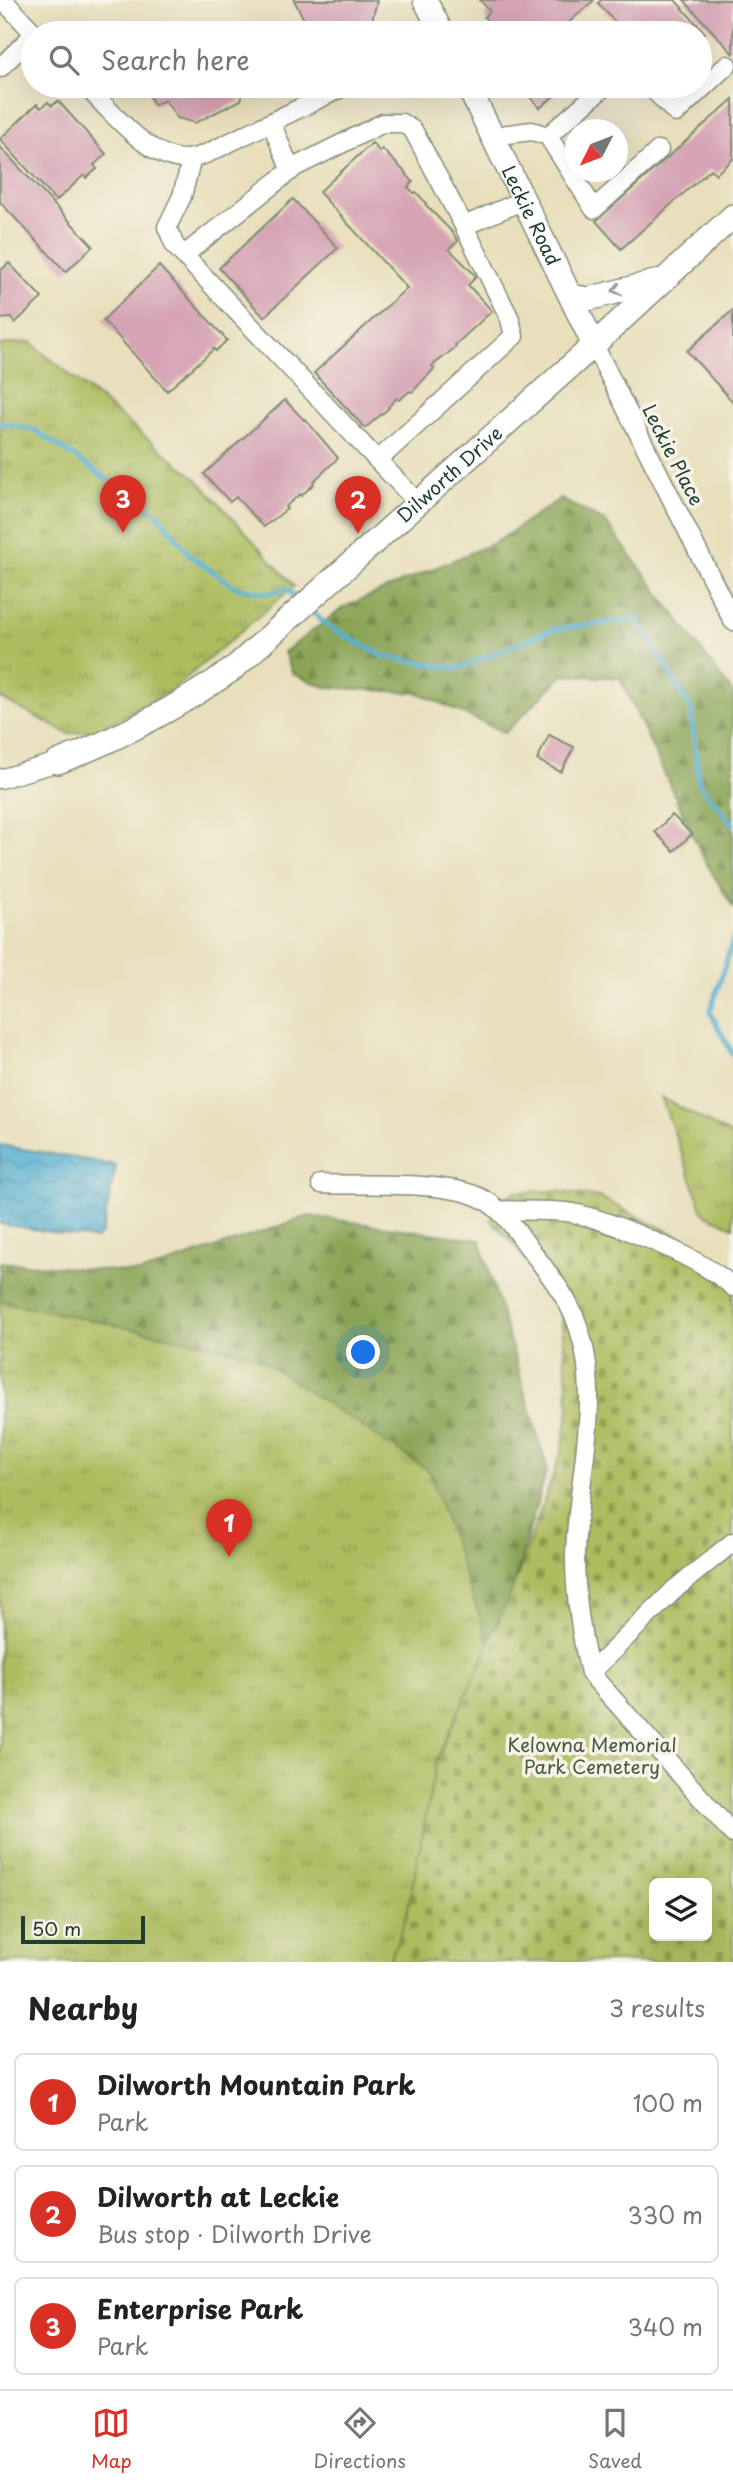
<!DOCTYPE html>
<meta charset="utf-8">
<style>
body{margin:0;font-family:"Playpen Sans",sans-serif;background:#f2f2f2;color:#222}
.controls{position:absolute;right:21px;bottom:21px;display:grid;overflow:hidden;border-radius:10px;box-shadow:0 7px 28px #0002}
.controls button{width:63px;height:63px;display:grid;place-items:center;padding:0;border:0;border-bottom:2px solid #e0e0e0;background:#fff;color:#222;font:35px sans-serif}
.compass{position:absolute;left:565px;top:119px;width:63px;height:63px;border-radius:50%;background:#fff;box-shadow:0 7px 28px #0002;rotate:228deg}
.scale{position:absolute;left:21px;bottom:18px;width:124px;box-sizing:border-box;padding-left:7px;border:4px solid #1f3d34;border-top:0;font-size:19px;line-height:24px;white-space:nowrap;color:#1f3d34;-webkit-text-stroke:5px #f7f3e8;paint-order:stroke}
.you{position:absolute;left:364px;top:1353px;width:24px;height:24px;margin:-18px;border:5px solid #fff;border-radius:50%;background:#1a73e8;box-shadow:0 0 0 10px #1a73e833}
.badge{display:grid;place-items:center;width:46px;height:46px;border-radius:50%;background:#d93025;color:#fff;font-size:23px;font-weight:700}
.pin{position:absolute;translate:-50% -58px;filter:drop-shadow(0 2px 4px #0008)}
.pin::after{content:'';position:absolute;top:37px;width:24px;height:21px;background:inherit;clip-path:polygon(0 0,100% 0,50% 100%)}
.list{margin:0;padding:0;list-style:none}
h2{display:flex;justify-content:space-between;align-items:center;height:91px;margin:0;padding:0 28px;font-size:30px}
h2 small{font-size:23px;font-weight:400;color:#767676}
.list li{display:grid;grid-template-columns:46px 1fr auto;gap:21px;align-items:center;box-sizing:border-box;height:98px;margin:0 14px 14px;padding:0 14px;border:2px solid #e0e0e0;border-radius:10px}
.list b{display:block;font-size:26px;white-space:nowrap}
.list p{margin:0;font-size:23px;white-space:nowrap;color:#767676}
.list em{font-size:23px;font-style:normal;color:#767676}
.icon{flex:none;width:38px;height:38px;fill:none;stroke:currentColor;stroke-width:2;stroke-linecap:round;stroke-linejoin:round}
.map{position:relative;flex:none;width:733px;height:1962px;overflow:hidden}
.search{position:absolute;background:#fff;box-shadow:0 7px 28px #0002;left:21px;right:21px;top:21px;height:77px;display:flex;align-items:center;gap:18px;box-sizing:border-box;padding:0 24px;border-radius:38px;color:#767676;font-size:26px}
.sheet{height:427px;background:#fff}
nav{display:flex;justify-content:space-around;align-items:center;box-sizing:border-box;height:98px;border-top:2px solid #e0e0e0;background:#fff;font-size:19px;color:#767676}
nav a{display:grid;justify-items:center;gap:4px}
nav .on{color:#d93025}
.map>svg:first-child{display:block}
.forest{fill:url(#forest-firs);stroke:#547044;stroke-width:2}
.cemetery{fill:url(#cemetery-stones);stroke:#667c49;stroke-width:2;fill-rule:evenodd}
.park{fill:url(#park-tufts);stroke:#667c49;stroke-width:2}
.water{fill:url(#water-waves);stroke:#387682;stroke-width:2}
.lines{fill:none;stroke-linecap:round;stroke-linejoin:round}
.stream{stroke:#52afd0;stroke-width:5}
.building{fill:#d6a4b5}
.minor-casing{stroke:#848e78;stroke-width:21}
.major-casing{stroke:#848e78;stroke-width:26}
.minor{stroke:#fff;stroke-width:18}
.major{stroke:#fff;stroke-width:23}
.oneway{stroke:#8f9e9a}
.labels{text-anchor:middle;stroke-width:7;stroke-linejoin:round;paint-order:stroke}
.street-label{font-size:19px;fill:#1f3d34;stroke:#f7f3e8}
.park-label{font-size:19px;fill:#425d3e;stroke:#f7f3e8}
</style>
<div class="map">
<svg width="733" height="1962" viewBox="0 0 733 1962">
<defs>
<pattern id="forest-firs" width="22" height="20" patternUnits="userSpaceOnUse" patternTransform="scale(1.75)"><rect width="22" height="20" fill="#8aa455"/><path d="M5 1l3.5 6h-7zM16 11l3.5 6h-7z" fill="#708747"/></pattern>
<pattern id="cemetery-stones" width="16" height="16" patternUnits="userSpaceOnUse" patternTransform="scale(1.75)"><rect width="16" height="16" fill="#adbc5e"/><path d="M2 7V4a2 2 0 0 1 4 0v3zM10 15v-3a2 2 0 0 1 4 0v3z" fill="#8c9a4e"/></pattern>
<pattern id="park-tufts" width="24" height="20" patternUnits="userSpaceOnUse" patternTransform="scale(1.75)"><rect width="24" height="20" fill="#adbc5e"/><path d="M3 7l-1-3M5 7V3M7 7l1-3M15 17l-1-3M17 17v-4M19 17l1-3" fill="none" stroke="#8c9a4e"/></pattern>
<pattern id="water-waves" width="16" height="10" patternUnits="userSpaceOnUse" patternTransform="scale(1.75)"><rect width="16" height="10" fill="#52afd0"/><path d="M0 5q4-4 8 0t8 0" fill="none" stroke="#4390aa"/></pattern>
</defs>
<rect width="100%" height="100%" fill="#f7f3e8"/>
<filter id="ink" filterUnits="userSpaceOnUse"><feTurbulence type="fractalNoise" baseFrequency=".0143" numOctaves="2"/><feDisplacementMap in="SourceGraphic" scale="14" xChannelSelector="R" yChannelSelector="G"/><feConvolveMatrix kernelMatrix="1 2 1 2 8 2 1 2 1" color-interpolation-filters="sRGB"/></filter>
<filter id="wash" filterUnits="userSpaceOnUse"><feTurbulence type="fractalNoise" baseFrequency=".00686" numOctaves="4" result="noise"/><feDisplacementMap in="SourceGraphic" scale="28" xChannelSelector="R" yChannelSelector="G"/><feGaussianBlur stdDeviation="1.57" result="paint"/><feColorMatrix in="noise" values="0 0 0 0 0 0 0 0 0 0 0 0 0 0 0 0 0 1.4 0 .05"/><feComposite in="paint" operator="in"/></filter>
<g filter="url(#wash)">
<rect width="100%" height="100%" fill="#e9dfbc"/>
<path class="forest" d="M560,499L605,521L733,693V907L705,861L620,678L563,675L505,733L419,693L325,687L293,674L284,652L344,607L498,541Z
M309,1216L480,1240L547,1468L497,1643L604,1962H0V1262L140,1273Z"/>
<path class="cemetery" d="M554,1191L599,1197L682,1238L733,1274V1962H389L406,1918L415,1852L437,1759L513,1588L562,1450L569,1409L561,1312L513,1243L491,1220L501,1200L515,1192ZM654,1883H707V1936H654Z"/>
<path class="park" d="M30,342L198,480L294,586L172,690L98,730L69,734L0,698V345Z
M661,1097L733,1136V1227L704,1214Z
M0,1301L252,1354L428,1470L489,1644L437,1759L406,1918L389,1962H0Z"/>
<path class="water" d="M0,1145L116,1165L102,1233L96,1239L0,1224Z"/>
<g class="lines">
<path class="stream" d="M0,423L35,430L158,514L191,556L235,587L267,593L286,589L301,602
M309,609L328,626L383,656L458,669L553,629L638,619L691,709L699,784L733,824
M733,940L710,1012L733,1055"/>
</g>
<g id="blocks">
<path class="building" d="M294,0H372L377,1L369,32L311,33Z
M480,0H594L557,33H498L484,17L490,11Z
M601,0H675L705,33L700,38V33H625L598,3Z
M684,0H733V54Z
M162,86H240L243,92L241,100L195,123L177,118L165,100L154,105L150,97L151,92Z
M520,86H565L540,108Z
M733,99V159L716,174L711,169L621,249L596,221Z
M58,101L106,154L94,165L97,169L86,178L84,175L56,201L0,139L37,104L41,108L48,102L52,106Z
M372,143L380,152L382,149L403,170L413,182L408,187L414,193L416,192L426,203L425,204L452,232L458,241L449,249L475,275V278L468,285L492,311L455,345L456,347L432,366L434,369L412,392L410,391L399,400L397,398L388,407L389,408L365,428L314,373L407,288L319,192Z
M0,147L93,246L66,272L0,202Z
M293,199L338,248L264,317L219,268Z
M9,263L42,298L15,323L11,318L0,319V271Z
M159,266L227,340L216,351L214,349L167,391L103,320Z
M733,310V402L687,351Z
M285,400L304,420L305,419L338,458L313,482L314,484L301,496L300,494L285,507L287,509L264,527L236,497L230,502L204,474Z
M549,735L574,747L561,772L537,760Z
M672,815L692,834L674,851L655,832Z"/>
</g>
</g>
<g filter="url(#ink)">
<use href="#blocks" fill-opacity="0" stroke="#848e78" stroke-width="2"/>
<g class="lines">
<g class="minor-casing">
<path id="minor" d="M3,0L34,33
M0,68L33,35
M86,86C110,110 150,161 187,159C194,159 202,155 208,153L345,86
M650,86L676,113L727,65
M271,122L291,171
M492,136L532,131L548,136L605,86
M548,136L594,209L659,150
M192,158L182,196L167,227L175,246L418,503
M184,255L295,167L383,123H402L413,130L464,226
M594,345L733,621
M378,460L514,336L510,319L464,226L524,200
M0,779L58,762
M321,1184C365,1186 435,1181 474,1195C501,1205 514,1228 530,1249C548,1273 568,1297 578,1326C604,1401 576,1480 575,1557C575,1596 581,1635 590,1673L733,1834
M501,1210C522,1211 545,1210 566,1212C605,1217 705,1260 733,1287
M590,1673L675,1589L733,1542"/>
</g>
<g class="major-casing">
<g id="major">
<path d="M425,0L442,33"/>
<path id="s1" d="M468,86L594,345"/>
<path d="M571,296L588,299L663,280"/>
<path id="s2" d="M58,762C121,738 178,707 233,669L594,345L733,216"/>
</g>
</g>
<use href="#minor" class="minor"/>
<use href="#major" class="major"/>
</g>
<defs><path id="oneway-chevron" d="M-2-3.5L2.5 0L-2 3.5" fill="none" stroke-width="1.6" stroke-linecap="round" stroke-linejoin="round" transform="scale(1.75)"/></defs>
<use class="oneway" href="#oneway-chevron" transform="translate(617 290) rotate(165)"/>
</g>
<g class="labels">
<g class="street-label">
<text dy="7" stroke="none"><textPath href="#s1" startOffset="144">Leckie Road</textPath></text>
<text transform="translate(673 455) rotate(63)" y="7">Leckie Place</text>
<text dy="7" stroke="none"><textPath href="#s2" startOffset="490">Dilworth Drive</textPath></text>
</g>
<g class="park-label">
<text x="592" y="1752">Kelowna Memorial<tspan x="592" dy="22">Park Cemetery</tspan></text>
</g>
</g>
</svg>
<div class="controls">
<button><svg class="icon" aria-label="layers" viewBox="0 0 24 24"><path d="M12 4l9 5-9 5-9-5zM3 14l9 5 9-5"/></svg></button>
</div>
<svg class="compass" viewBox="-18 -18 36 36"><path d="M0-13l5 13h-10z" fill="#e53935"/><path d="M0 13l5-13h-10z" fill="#767676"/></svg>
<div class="scale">50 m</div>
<div class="you"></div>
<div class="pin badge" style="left:229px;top:1557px">1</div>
<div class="pin badge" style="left:358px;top:534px">2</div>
<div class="pin badge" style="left:123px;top:533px">3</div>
<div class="search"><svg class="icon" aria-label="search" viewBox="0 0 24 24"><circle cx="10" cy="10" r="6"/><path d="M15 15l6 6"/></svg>Search here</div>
</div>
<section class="sheet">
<h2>Nearby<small>3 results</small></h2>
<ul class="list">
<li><span class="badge">1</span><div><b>Dilworth Mountain Park</b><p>Park</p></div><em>100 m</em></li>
<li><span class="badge">2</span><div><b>Dilworth at Leckie</b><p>Bus stop · Dilworth Drive</p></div><em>330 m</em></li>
<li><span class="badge">3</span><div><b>Enterprise Park</b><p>Park</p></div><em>340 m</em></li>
</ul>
</section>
<nav>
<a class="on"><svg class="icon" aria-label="map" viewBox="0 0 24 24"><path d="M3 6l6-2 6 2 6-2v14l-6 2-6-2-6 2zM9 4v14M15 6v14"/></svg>Map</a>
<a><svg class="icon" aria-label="directions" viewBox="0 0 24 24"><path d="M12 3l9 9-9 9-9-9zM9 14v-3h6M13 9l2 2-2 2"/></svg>Directions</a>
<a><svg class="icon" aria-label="saved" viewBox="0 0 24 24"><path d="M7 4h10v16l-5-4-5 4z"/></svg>Saved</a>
</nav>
